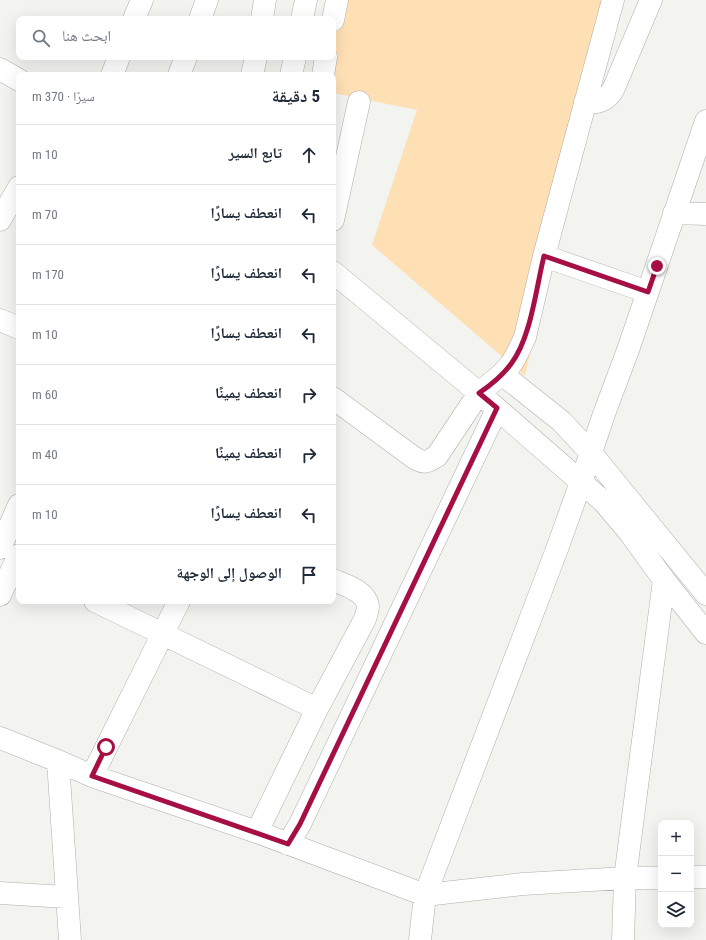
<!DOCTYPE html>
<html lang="ar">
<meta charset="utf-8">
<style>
body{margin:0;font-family:"Roboto Condensed","Noto Naskh Arabic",sans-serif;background:#f6f6f7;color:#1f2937;direction:rtl}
.controls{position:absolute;right:12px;bottom:12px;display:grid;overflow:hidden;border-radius:8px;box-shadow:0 4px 16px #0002}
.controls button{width:36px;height:36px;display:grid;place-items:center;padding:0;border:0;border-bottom:1px solid #e0e1e3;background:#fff;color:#1f2937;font:20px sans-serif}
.stop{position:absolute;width:12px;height:12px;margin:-9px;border:3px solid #a60f44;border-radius:50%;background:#fff}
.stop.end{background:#a60f44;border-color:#fff;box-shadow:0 1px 4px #0008}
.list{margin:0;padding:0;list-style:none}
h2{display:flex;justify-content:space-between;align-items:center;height:52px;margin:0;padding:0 16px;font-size:17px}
h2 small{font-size:13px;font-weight:400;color:#747a83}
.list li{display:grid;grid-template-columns:26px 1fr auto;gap:12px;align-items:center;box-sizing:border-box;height:60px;padding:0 16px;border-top:1px solid #e0e1e3}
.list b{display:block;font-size:15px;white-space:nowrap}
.list em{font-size:13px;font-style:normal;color:#747a83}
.icon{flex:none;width:22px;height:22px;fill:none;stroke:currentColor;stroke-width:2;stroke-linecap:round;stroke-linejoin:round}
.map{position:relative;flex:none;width:706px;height:940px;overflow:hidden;direction:ltr}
.search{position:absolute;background:#fff;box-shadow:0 4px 16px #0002;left:16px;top:16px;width:320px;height:44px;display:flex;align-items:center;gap:10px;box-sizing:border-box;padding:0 14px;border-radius:8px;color:#747a83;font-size:15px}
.panel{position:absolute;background:#fff;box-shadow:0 4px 16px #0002;left:16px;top:72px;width:320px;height:532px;border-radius:8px;direction:rtl}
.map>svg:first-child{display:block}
.green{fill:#ffdfb4}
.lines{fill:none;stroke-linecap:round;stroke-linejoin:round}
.minor-casing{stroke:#aeafab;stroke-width:23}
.minor{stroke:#fff;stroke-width:22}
.route{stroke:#a60f44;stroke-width:5}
</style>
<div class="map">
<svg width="706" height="940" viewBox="0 0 706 940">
<rect width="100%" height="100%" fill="#f3f4f0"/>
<path class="green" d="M329,0H618L531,348L525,376L372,245L417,110L333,93V19Z"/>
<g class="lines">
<g class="minor-casing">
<path id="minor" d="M134,19L142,0
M200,19L207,0
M262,19L265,0
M302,19L306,0
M333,20L337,0
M0,69L19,80
M112,75L119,57
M179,75L186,57
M252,75L256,57
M291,75L295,57
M323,75L326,57
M585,102C598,104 606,101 613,90L651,0
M674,213L706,214
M0,220L19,187
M333,220L359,102
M544,256L648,292
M333,272L479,393L604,502L630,533L664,580L706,633
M0,320L19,328
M502,374L561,421L591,453L706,594
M333,398L413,457C424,464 426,463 437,456L479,393L502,374L512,363L519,350L525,337L544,256L613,0
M0,548L19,505
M0,595L19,555
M95,601L317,709
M0,738L58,761L92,776L257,832L425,895L523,884L625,878H661
M58,761L70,940
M92,776L179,601
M257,832L317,709L365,619C366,615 368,610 368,606C366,591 345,585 333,580
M288,844L300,824L497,409
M691,877H706
M0,893L66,897
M420,940L425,895L557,549L581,482L604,414L628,350L706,121
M623,940L625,878L664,580"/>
</g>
<use href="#minor" class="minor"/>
</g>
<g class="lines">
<path class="route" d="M106,747L92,776L288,844L300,824L497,408L479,393C491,385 502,376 511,364C531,338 536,288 544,256L648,292L657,266"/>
</g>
</svg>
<div class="controls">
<button>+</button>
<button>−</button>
<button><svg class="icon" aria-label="layers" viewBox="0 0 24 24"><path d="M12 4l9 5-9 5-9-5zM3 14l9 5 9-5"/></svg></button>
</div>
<div class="stop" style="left:106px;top:747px"></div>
<div class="stop end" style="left:657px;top:266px"></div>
<div class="search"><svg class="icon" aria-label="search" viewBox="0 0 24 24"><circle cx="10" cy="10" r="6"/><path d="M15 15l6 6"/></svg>ابحث هنا</div>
<section class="panel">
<h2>5 دقيقة<small>سيرًا · 370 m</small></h2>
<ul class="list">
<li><svg class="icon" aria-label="ahead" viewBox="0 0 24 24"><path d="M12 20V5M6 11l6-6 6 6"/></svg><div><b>تابع السير</b></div><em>10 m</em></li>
<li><svg class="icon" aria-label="left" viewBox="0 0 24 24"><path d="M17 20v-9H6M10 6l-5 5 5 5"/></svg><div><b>انعطف يسارًا</b></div><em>70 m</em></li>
<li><svg class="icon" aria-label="left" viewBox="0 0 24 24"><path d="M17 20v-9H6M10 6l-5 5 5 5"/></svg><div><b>انعطف يسارًا</b></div><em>170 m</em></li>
<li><svg class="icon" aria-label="left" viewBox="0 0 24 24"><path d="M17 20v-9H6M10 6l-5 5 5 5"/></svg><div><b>انعطف يسارًا</b></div><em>10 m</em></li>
<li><svg class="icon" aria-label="right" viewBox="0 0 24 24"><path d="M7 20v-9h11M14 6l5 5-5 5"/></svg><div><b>انعطف يمينًا</b></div><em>60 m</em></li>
<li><svg class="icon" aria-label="right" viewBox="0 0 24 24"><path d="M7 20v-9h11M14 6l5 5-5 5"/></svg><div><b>انعطف يمينًا</b></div><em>40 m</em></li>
<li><svg class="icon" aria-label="left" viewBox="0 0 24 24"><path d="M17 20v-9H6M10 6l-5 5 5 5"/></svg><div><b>انعطف يسارًا</b></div><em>10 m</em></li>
<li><svg class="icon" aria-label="arrive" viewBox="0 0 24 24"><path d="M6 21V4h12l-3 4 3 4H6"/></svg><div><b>الوصول إلى الوجهة</b></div></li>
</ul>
</section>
</div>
